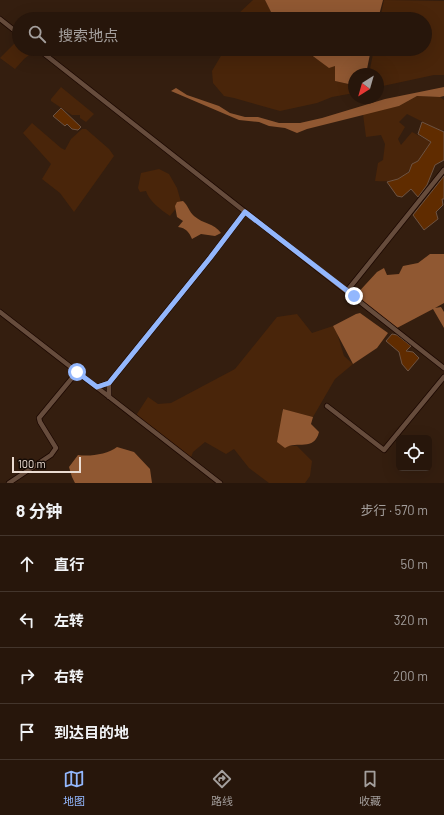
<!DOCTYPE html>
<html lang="zh">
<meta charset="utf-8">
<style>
body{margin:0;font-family:Barlow,"Noto Sans SC",sans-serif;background:#2f1f14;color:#f1f3f6}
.controls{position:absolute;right:12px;bottom:12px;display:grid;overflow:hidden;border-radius:6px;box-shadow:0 4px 16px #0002}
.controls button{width:36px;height:36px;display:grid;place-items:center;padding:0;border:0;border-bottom:1px solid #43352c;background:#27160b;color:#f1f3f6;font:20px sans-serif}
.compass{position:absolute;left:348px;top:68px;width:36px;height:36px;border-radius:50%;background:#27160b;box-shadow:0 4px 16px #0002;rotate:217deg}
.scale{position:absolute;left:12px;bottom:10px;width:69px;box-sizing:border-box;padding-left:4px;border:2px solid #ebdcd2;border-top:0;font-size:11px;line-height:14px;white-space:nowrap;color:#ebdcd2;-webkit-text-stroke:3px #150b05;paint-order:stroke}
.stop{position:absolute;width:12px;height:12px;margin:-9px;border:3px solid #93b7fd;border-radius:50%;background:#fff}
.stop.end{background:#93b7fd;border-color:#fff;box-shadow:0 1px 4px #0008}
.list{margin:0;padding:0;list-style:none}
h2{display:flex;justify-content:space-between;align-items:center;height:52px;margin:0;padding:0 16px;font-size:17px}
h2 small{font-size:13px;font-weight:400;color:#a49f9d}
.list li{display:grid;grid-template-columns:26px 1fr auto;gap:12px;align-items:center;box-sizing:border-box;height:56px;padding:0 16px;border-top:1px solid #43352c}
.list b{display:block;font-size:15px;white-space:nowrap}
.list em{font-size:13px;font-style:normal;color:#a49f9d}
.icon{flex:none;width:22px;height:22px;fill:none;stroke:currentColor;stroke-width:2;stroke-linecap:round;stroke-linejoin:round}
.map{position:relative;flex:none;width:444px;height:483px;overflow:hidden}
.search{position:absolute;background:#27160b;box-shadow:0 4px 16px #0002;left:12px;right:12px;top:12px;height:44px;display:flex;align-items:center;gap:10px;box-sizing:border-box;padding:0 14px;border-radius:22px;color:#a49f9d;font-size:15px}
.sheet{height:276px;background:#27160b}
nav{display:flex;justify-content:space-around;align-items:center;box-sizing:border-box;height:56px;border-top:1px solid #43352c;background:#27160b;font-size:11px;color:#a49f9d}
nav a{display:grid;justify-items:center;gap:2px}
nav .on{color:#93b7fd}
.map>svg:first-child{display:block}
.green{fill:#49250a}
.water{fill:#905832}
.building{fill:#602c00;stroke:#6d5342}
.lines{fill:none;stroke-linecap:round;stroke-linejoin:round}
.minor-casing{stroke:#1b0700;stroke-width:6}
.minor{stroke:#664c3c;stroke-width:4.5}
.route{stroke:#93b7fd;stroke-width:5}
</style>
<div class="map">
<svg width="444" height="483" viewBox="0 0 444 483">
<rect width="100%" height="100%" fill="#341e0f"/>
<path class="green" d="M253,0H265L273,16L277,19H240L238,14Z
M384,0L444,1V75H434L378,87V74H369L374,49H425V19H380Z
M19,39V49H31L34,51L24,59L15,69L0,58Z
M225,49H305C311,58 325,62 335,66V81L353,85L354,93L332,97L317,103L280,111L234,98L224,96L213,83L212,71Z
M61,87L94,114L86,122L80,118V115H72L51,101V99Z
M417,96L440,97L444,100V130L441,131L407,114L399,122L405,127L398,139L401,145L412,132L431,142L418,161L412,164C405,182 391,182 375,181L378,163L383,160L385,144L381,135L366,137L363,114L399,106Z
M32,123L61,148L65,150L71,139L82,129H86L109,149L114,156L74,212L60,193L42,179L51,164L23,133Z
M159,169L169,174L177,188L181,202L170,216C161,210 149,201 146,191L140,192L138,188L141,173Z
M297,314L312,333L333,326L337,333L344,356L353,364L335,379L313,417L282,409L289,446H297L312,461L310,476L305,483H269L249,468L234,449L226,454L205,442L193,452L190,460L135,417L148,397L158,404L171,403L235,369L277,317Z"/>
<path class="water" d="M265,0H383L378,19H277L273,16Z
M305,49H371L366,74H354V89L353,85L335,81V66L329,68L306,51Z
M444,87V96L440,97L417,96L399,106L307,129L297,133L285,128L269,126L259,122L239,120L171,91L176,88L187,95L219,106L230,113L245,117H258L279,123H300L322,118L385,99Z
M183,201C188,205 189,212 194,216C203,224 214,223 221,233L215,236L201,234L192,239C189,232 186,228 178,227L183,221L177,217L175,206L177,202Z
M430,254H444V303L435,308L441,307L444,312V328L433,309L395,329L354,297L377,272L384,268L387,275L399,274L403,266L418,263Z
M360,313L388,333L377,348L353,364L333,326L356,314Z
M283,409L313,417L311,424L319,432C314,452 297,440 285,448L277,442Z
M117,447L134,452L150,469L152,483H75L72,477L69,467L78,455C90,457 108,454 117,447Z"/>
<path class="building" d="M61,108L81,127L78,130L72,129L67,124L65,126L53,116Z
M422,122L444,132V160L435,165L427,185L418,197L411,189L402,197L397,196L387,182L398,179L409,172L412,164L418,161L431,142L418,134Z
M444,176V199H442L443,205L436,212L438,219L424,230L413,215Z
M392,334L397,335L411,346L406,351L413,352L419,358L408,371L402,364L399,352L386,341Z"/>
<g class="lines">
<g class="minor-casing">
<path id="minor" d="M0,19L19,34
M38,49L444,368
M347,291L444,170
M0,312L220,483
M109,383V397
M97,387L109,383L210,258L245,212
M327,406L384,450L444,377
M9,483L51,455L56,448L40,422L39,418L77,372"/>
</g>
<use href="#minor" class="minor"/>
</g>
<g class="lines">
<path class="route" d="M77,372L97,387L109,383L210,258L245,212L354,296"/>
</g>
</svg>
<div class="controls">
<button><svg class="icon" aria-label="locate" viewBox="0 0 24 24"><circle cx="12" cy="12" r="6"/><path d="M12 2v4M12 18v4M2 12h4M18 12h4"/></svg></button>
</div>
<svg class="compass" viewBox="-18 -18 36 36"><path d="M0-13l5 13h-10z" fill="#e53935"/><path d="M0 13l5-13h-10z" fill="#a49f9d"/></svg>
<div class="scale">100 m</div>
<div class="stop" style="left:77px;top:372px"></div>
<div class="stop end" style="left:354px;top:296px"></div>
<div class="search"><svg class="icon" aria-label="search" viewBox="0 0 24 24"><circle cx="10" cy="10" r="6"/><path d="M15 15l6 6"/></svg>搜索地点</div>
</div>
<section class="sheet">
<h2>8 分钟<small>步行 · 570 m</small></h2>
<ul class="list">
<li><svg class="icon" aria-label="ahead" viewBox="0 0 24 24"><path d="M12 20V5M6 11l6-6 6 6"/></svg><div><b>直行</b></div><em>50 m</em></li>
<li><svg class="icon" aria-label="left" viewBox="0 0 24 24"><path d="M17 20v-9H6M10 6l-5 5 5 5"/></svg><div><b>左转</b></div><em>320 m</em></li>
<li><svg class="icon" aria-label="right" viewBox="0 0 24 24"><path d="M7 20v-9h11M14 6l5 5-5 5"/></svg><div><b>右转</b></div><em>200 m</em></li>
<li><svg class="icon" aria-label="arrive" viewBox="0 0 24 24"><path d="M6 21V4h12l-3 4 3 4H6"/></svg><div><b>到达目的地</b></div></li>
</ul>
</section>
<nav>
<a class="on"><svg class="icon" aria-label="map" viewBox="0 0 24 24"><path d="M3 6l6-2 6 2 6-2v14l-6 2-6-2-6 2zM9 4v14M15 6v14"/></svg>地图</a>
<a><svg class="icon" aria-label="directions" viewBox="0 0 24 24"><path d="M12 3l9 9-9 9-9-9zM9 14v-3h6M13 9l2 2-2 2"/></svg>路线</a>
<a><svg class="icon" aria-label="saved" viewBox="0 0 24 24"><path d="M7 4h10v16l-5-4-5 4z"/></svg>收藏</a>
</nav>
